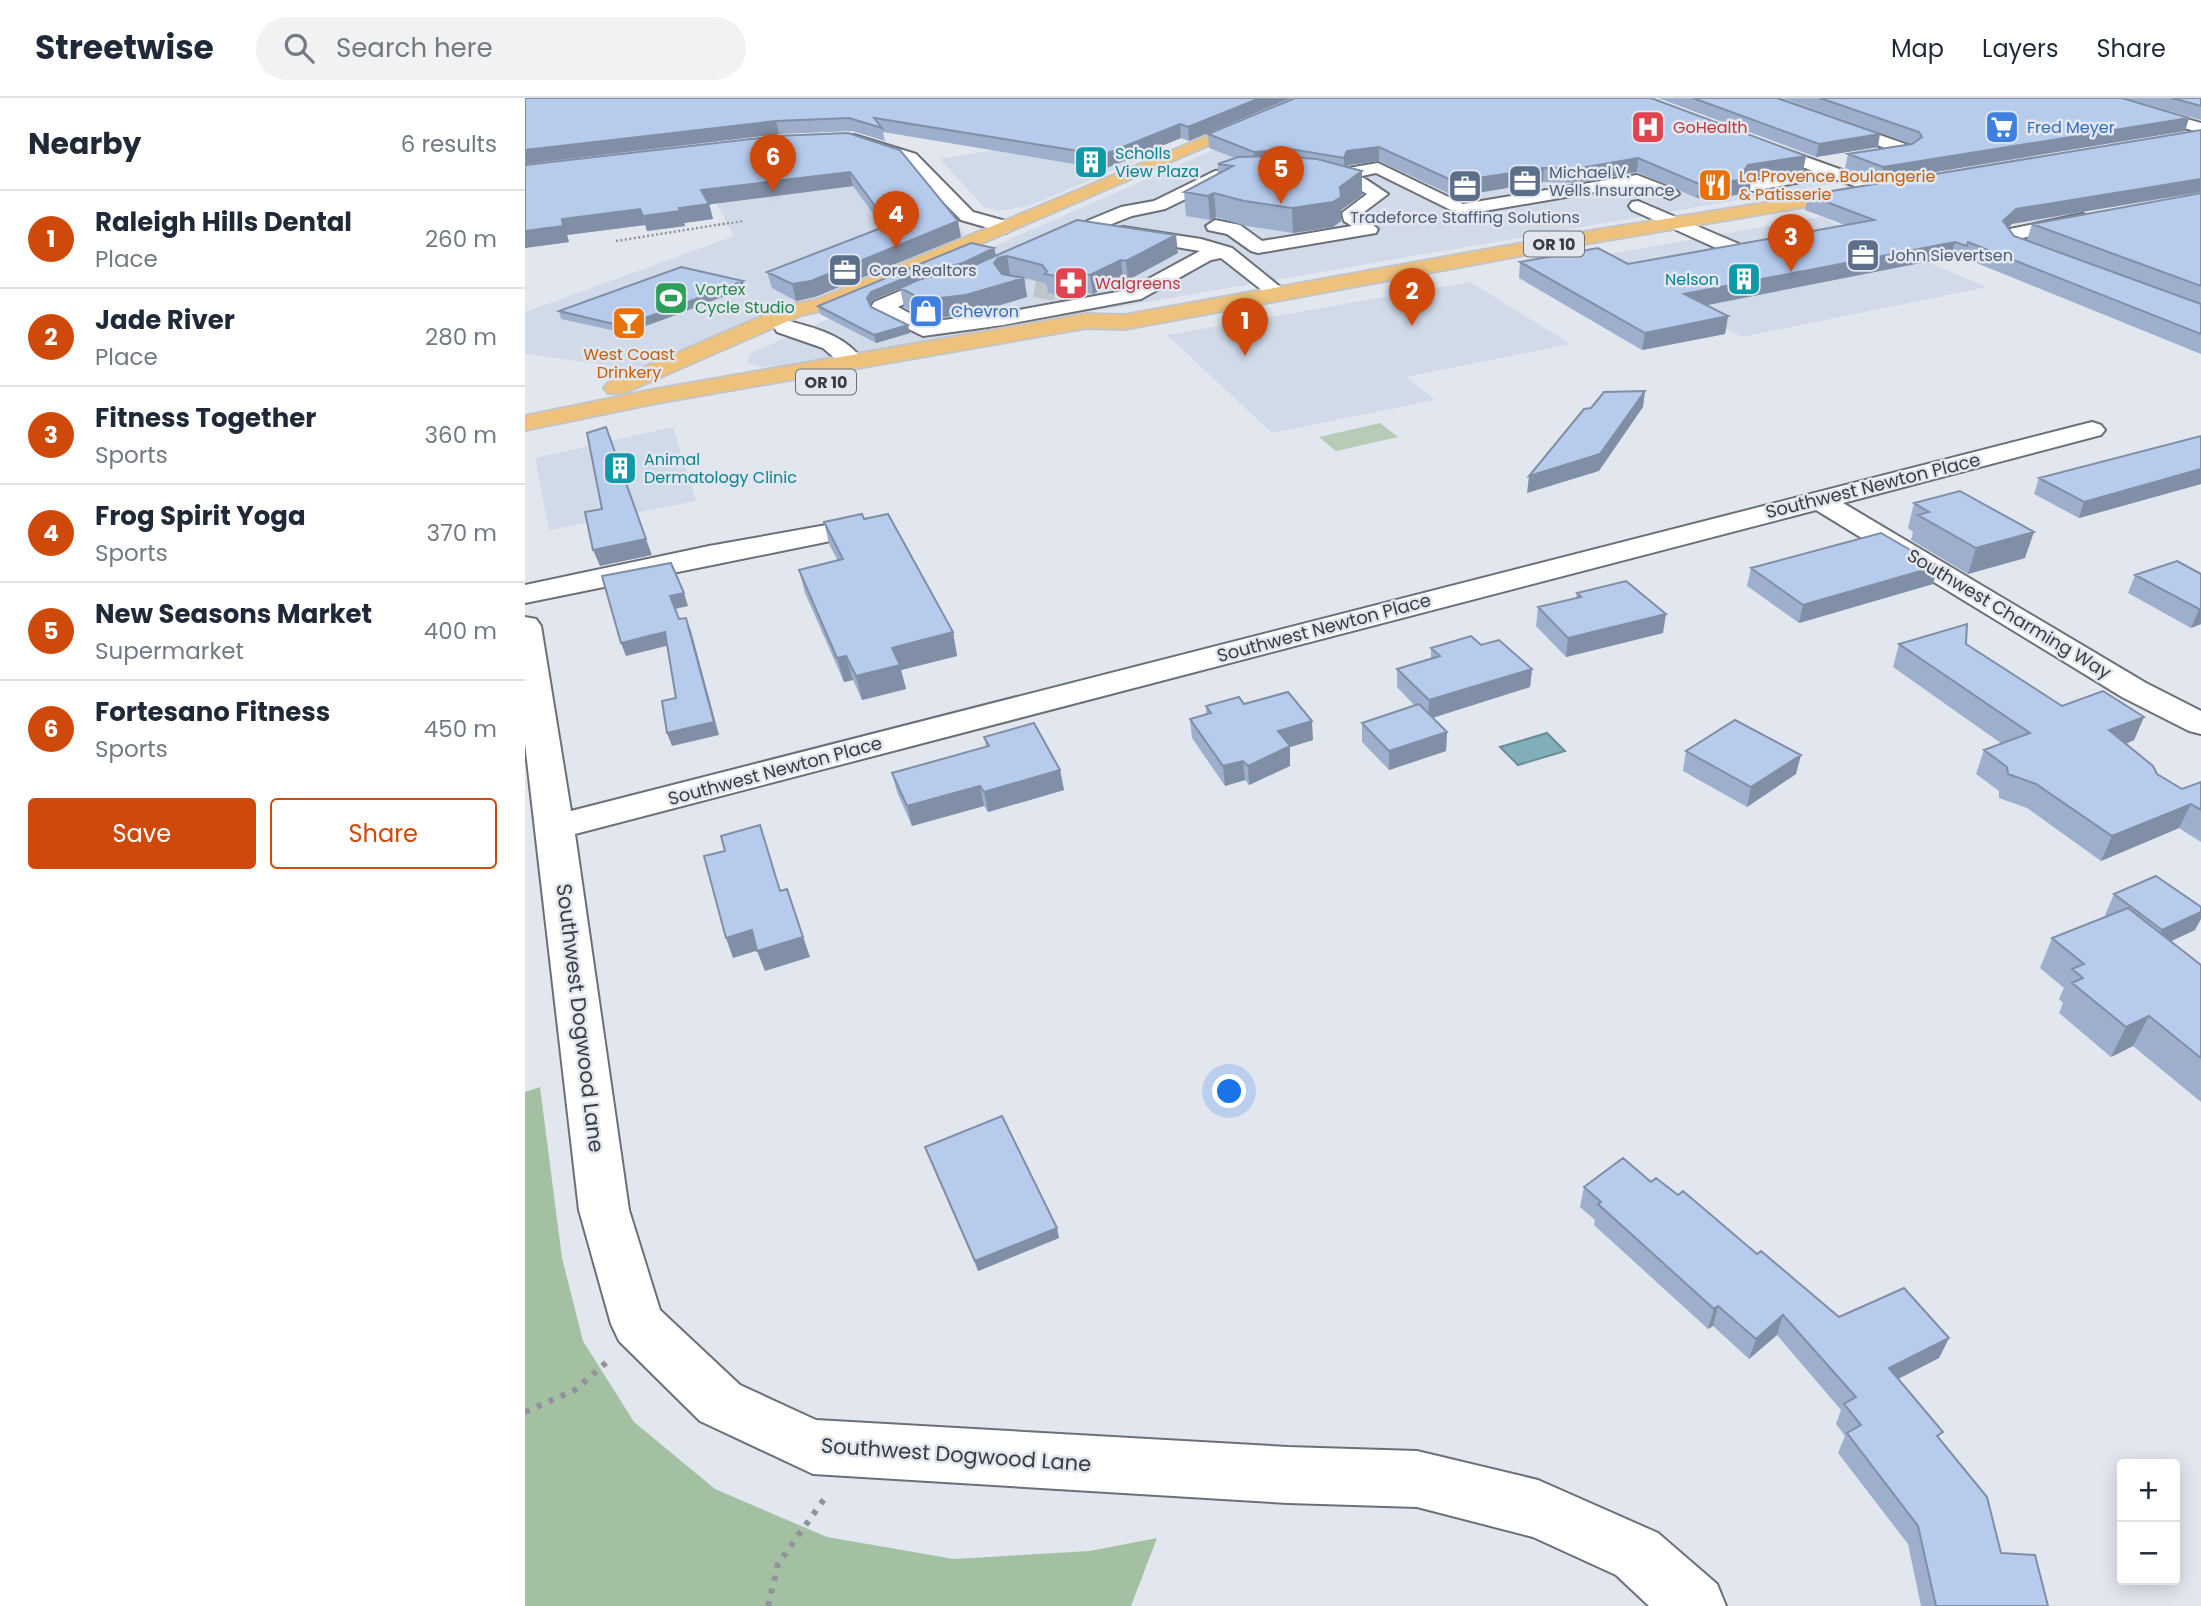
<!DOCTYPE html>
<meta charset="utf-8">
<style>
body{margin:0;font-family:Poppins,sans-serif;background:#f2f2f3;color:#1f2937}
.controls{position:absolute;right:21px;bottom:21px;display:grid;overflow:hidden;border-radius:7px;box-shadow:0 4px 18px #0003}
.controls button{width:63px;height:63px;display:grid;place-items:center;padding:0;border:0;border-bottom:2px solid #e0e1e3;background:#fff;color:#1f2937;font:35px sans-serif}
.you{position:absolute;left:705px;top:994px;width:24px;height:24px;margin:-18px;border:5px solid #fff;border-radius:50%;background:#1a73e8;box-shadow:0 0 0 10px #1a73e833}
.badge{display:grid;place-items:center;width:46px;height:46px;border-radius:50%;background:#cf4a0a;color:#fff;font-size:23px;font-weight:700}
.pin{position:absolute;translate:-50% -58px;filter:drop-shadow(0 2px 4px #0008)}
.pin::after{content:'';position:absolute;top:37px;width:24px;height:21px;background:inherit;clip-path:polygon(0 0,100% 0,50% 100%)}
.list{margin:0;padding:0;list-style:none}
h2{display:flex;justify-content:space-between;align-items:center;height:91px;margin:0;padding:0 28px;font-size:30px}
h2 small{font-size:23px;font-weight:400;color:#747a83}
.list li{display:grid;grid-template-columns:46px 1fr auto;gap:21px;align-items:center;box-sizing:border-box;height:98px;padding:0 28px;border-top:2px solid #e0e1e3}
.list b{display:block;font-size:26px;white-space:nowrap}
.list p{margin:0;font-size:23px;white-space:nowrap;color:#747a83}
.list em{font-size:23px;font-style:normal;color:#747a83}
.actions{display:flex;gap:14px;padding:21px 28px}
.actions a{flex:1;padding:16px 0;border:2px solid #cf4a0a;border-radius:7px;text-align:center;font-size:24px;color:#cf4a0a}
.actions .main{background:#cf4a0a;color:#fff}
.icon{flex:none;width:38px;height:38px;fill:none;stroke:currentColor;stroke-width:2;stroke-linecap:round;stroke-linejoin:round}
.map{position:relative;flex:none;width:1676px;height:1508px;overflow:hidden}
header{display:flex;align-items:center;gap:42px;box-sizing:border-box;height:98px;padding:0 35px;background:#fff;border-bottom:2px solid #e0e1e3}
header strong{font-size:33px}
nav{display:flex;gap:38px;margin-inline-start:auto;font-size:24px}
.search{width:490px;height:63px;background:#f2f2f3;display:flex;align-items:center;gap:18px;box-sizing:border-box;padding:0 24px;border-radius:38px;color:#747a83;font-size:26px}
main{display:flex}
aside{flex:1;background:#fff}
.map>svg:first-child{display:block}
.built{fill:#d1dae9}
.green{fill:#b7ccb6}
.forest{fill:#a4c0a2}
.water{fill:#80aeb9;stroke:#6b8c94;stroke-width:2}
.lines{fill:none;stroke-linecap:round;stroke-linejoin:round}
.minor-tunnel{stroke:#c0c5cc;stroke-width:21;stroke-dasharray:21 10;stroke-linecap:butt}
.minor-casing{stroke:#6b6f77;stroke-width:4}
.major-casing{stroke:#c4c4c5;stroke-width:4}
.path-far2{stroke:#909399;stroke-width:2;stroke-dasharray:2 2.5;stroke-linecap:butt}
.path-far1{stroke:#909399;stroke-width:2.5;stroke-dasharray:2 2.5;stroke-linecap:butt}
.path{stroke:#909399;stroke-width:6;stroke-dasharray:5 8;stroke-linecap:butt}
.minor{fill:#fff;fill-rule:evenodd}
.major{fill:#eec27b;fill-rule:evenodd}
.wall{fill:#9dafcc}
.shaded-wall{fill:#808ea6}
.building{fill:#b7cbed;stroke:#808ea6;stroke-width:2}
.labels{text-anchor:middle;stroke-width:5;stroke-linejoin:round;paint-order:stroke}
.far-health-label{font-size:16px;fill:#be3a42;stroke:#e2e7ef;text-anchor:start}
.far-shop-label{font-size:16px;fill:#366cbe;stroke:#e2e7ef;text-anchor:start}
.far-culture-label{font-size:16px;fill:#0d838f;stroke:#e2e7ef;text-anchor:start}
.far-service-label{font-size:16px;fill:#4e5e75;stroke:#e2e7ef;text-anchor:start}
.far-food-label{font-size:16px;fill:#c56008;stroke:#e2e7ef;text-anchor:start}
.shield{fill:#e2e7ef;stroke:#6c6f74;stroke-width:2}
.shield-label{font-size:16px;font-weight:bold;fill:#3a3c3f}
.far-leisure-label{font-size:16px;fill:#27864d;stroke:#e2e7ef;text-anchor:start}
.street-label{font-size:18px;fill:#3a3c3f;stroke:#e2e7ef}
.near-street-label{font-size:21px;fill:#3a3c3f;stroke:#e2e7ef}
</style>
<header>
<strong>Streetwise</strong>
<div class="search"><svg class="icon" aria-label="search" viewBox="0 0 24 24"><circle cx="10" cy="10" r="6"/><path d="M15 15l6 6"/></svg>Search here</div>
<nav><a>Map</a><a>Layers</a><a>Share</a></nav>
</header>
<main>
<aside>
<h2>Nearby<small>6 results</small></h2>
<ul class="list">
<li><span class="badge">1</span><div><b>Raleigh Hills Dental</b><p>Place</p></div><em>260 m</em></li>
<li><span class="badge">2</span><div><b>Jade River</b><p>Place</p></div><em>280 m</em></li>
<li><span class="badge">3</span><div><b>Fitness Together</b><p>Sports</p></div><em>360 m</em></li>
<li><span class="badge">4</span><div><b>Frog Spirit Yoga</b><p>Sports</p></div><em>370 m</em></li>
<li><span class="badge">5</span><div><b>New Seasons Market</b><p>Supermarket</p></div><em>400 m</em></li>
<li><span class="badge">6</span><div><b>Fortesano Fitness</b><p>Sports</p></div><em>450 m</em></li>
</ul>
<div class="actions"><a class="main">Save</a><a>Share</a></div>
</aside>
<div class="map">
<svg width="1676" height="1508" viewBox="0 0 1676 1508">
<rect width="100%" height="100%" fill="#e2e7ef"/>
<path class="built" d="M763,19L848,65L1021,56L1210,41L1317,84L253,268L237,269L223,265L224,256Z
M542,40L629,55L504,108L473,113L459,109L415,61Z
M379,63L440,136L109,271L0,256V214L209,138L182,87Z
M1295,119L1462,189L1217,239L1066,159Z
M945,184L1046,246L881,279L910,302L747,335L642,237Z
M148,329L171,403L24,432L10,360Z"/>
<path class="green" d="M855,325L873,339L811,353L794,339Z"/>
<path class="forest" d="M15,989L37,1160L58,1243L109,1324L190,1391L302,1439L429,1461L565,1453L632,1440L606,1508H0V994Z"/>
<path class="water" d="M1022,635L1040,653L993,667L975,649Z"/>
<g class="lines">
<path class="minor-tunnel" d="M449,178L541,194"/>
<g class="minor-casing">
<path id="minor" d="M1228,0H1249L1389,49L1391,52L1383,57L1343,64L1337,62L1335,59L1337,56L1363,51L1230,3Z
M1567,0H1590L1676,25V35L1569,3Z
M329,37L391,56L448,114L488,125L490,129L481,135L436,122L379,64L323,45L321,42L323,39Z
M1231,41L1359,87L1362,91L1353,96L1304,79L1227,93L1221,92L1218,88L1221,84L1288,73L1225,49L1223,46Z
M853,65L938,106L1112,77L1151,92L1154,96L1145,101L1110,87L936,117L851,75L832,79L839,80L863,96L835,117L853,131L851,135L733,155L726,153L702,136L683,132L681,128L690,122L715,127L737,143L827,128L819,123L817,115L842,96L828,88L786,82L777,77L786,72L823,77L821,74L823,70Z
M709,71L715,72L718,76L715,80L700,82L640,111L607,118L569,133L560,127L562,123L596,109L629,103L690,73Z
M1113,103L1214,146L1217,150L1214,154H1200L1107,112L1104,108L1107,104Z
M1557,116L1564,118L1566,122L1564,126L1497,140L1534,157L1537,161L1534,165H1520L1481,148L1478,136L1480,132Z
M598,129L676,141L707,150L764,196L761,200H747L696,160L686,162L616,201L478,227L398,238L349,214L346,209L349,204L382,190L428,177L435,179L438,183L435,187L396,198L373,209L401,224L478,215L603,192L675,153L591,139L589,135L591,131Z
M260,222C290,230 321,237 339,264L336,269H320L298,250L252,234L249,229L252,224Z
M1567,324L1576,327L1580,332L1576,337L1318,405L1621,585L1676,613V636L1664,633L1597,599L1291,412L50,736L104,1112L135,1212L215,1287L291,1322L763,1349L892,1353L1013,1382L1133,1435L1192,1486L1201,1508H1124L1091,1477L1008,1439L892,1409L763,1405L288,1376L175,1323L94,1243L86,1226L54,1112L0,645V519L11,521L16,528L46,713Z
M335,421L345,423L349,429L345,435L0,505V487L184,448Z"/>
</g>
<g class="major-casing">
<path id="major" d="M773,0H793L304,211L277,217L99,295H83L79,290L83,285L263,207L291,202Z
M1332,90L1338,91L1341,95L1338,99L1053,147L600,231L561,230L132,305L0,332V318L132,291L561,216L600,217L1053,135Z"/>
</g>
<path class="path-far2" d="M193,127L219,123"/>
<path class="path-far1" d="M91,143L204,125"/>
<path class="path" d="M0,1314L50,1292L84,1262
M243,1508L253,1466L302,1397"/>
<use href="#minor" class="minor"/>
<use href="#major" class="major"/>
</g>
<path class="wall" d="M0,0H766L664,43L656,40L579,71L358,34L360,43L327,33L254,36L0,66Z
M1133,0H1252L1353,49L1291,59Z
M1257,0H1597L1664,20L1660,33L1355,83L1320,70L1323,56L1386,46Z
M1599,0H1676V22Z
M323,35L436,139L290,199L271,203L247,190L242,174L358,129L328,88L184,106L188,121L159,125L160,128L122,133L120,127L42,137L44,144L0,150V67Z
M683,36L1281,58L1278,72L1227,80L1224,95L1191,100L1186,98L1172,100L1112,74L1048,85L1018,84L952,95L947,93L925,96L854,63L823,67L822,69L837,73V97L816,112V123L808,129L768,135L721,128L691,119L685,122L661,118L659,94L693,76V66L710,60L684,50Z
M1676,95V256L1439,160L1437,164L1426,159L1182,207L1203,218L1200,236L1117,252L994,180L995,164L1103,166L1320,127L1280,112L1283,97L1487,126L1483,130L1489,138L1610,182L1502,142L1507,126Z
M552,122L653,155L603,182L598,180L568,196L543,191L534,197L523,195L522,188L520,185L499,180L502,199L445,216L402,221L379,209L375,190L348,202L345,206L346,209L385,235L351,245L295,216L293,208L469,150L471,157L450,166Z
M220,190L140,221L100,235L36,221L34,213Z
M1676,338V386L1554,420L1509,396L1514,380Z
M1389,405L1500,460L1443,476L1386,442L1388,434L1383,430Z
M339,421L428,534L432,558L376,572L381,591L337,602L328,582L319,584L280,495L274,472L313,463L304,446L299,424Z
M1413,468L1408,486L1274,525L1222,488L1226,470Z
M1676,476V526L1666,530L1603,495L1610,477Z
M1052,495L1138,535L1041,559L1011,528L1013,509L1051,500Z
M1374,546H1441L1537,608L1619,619L1609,642L1601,646L1632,676L1657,691L1676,684V744L1654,730L1576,763L1502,710L1474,700V693L1451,676L1459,652L1477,646L1368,569Z
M956,547L1007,571L1005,589L908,620L922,634L921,653L864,672L837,644V625L890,608L872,589V571L906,561V550Z
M719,606L788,642L765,649V668L724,687L720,682L700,688L667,640L665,621L681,616V608Z
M459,639L535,672L539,692L463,714L459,708L387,728L372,694L367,675L461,649Z
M1161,653L1271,676L1222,709L1158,673Z
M1589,796L1670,832L1646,843L1676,867V1004L1608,948L1586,959L1534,915L1538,905L1534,901L1539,890L1515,870L1527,840L1582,818L1580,817Z
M400,1049L532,1130L534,1140L453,1173L404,1059Z
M1126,1084L1153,1097L1232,1156L1314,1219L1424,1240L1414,1260L1373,1281L1414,1341L1476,1455L1523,1508H1396L1383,1446L1313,1355L1320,1338L1311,1326L1316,1312L1252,1237L1224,1261L1188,1228L1183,1231L1069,1127L1070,1122L1055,1109L1059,1089Z"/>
<path class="shaded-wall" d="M735,0H766L664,43L663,29Z
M1664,20L1660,33L1355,83L1358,69Z
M251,23L254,36L0,66V52Z
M655,26L656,40L579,71L578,57Z
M1355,36L1353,49L1291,59L1294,46Z
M854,49V63L823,67L819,74V60L822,53Z
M765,51V65L730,68L729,54Z
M1281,58L1278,72L1227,80L1224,95L1191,100L1193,85L1218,74L1223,67Z
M1113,60L1112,74L1048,85L1050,71Z
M1019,70L1018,84L952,95L953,80Z
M837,73V97L816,112V123L808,129L768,135L767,110L815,89Z
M325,74L328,88L180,107L176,92Z
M948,78L947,93L925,96L926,82Z
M1676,81V94L1487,126L1473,139L1478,123L1491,111Z
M1188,83L1186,98L1172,100L1174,86Z
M689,95L691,119L685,122L683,98Z
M184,106L188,121L159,125L160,128L122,133L118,118L154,110Z
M115,111L120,127L42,137L44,144L0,150V133L37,121Z
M433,123L436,139L290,199L271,203L267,186Z
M651,137L653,155L603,182L601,163Z
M1430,144L1426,159L1157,212L1159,196Z
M469,150L471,157L439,172L381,188L348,202L344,208L342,200L346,194L380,180Z
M482,158L485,176L476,178L469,165L473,160Z
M596,162L598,180L568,196L565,177Z
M541,173L543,191L534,197L531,178Z
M499,180L502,199L445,216L402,221L398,202Z
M218,183L220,190L140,221L100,235L97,228Z
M1203,218L1200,236L1117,252L1120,235Z
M383,227L385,235L351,245L349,237Z
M1120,293L1118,309L1074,373L1002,395L1004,378Z
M1676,371V386L1554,420L1559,404Z
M1509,434L1500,460L1443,476L1451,450Z
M121,441L127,457L75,468L68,452Z
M1413,468L1408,486L1274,525L1278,507Z
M159,495L163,508L150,511L145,498Z
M1674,511H1676V526L1666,530Z
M1141,516L1138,535L1041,559L1043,540Z
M161,520L166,533L194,637L147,648L142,635L189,624Z
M140,534L145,547L101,558L96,545Z
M428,534L432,558L376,572L381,591L337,602L331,578L367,550Z
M321,558L328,582L319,584L312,560Z
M1007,571L1005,589L903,621L904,602Z
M1619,619L1609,642L1575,656L1584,632Z
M787,623L788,642L765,649V668L724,687L723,668L753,633Z
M922,634L921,653L864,672V653Z
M1276,657L1271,676L1222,709L1226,689Z
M718,663L720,682L700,688L698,668Z
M535,672L539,692L463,714L459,694Z
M455,688L459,708L387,728L382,708Z
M1666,706L1654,730L1576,763L1587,738Z
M262,791L285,859L240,873L232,853Z
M1676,814V821L1670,832L1627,852L1637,832Z
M227,832L234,852L208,860L201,840Z
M1624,918L1608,948L1586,959L1601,929Z
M532,1130L534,1140L453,1173L450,1163Z
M1193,1208L1188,1228L1183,1231L1189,1211Z
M1258,1217L1252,1237L1224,1261L1231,1241Z
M1424,1240L1414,1260L1355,1290L1364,1270Z"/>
<path class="building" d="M0,0H735L663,29L655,26L578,57L349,20L357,30L324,20L251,23L0,52Z
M770,0H1126L1281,58L1223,67L1218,74L1227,80L1193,85L1188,83L1174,86L1113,60L1050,71L1019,70L953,80L948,78L926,82L854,49L822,53L819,60L765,51L729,54L683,36Z
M1168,0H1252L1355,36L1294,46Z
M1295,0H1597L1664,20L1358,69L1323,56L1387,46L1397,39L1394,34Z
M1647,0H1676V8Z
M1676,32V81L1491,111L1478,123L1489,138L1676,206V236L1443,144L1442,148L1430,144L1159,196L1203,218L1120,235L995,164L1073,150L1103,166L1349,122L1283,97Z
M323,35L375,52L433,123L286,183L267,186L242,174L364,127L325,74L176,92L184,106L154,110L155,113L118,118L115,111L37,121L38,128L0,133V67L251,38Z
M751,58L792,61L837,73L815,89L816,99L808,104L767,110L719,103L689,95L683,98L659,94L708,68L693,66L713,59Z
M1676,95V188L1507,126Z
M552,122L651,137L601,163L596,162L565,177L541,173L531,178L520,176L522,173L517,167L482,158L473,160L469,165L477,176L499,180L441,197L398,202L375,190L393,182L452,166Z
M446,145L469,150L438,165L380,180L346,194L342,200L346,209L383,227L349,237L293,208Z
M156,169L218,183L137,214L97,228L34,213Z
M1120,293L1075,356L1004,378L1059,311L1066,310L1079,294Z
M81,329L121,441L68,452L60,414L77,411L62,335Z
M1676,338V371L1559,404L1514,380Z
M1435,393L1509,434L1451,450L1393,417L1404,414L1389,405Z
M337,416L339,421L363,416L428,534L367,550L375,567L331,578L321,558L312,560L274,472L318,461L299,424Z
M1356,435L1413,468L1278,507L1226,470Z
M1652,463L1676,476V511H1674L1610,477Z
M146,465L159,495L145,498L154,521L161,520L189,624L142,635L137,603L151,600L140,534L96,545L77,478Z
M1101,483L1141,516L1043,540L1013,509L1056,499L1052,495Z
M1442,526L1441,546L1537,608L1578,593L1619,619L1584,632L1628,668L1632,676L1657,691L1676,684V712L1666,706L1587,738L1511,686L1483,676L1482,669L1459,652L1505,635L1374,546Z
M946,538L956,547L974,542L1007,571L904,602L872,571L915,558L906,550Z
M763,594L787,623L753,633L765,648L723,668L718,663L698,668L665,621L686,615L681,608L714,599L719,606Z
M894,606L922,634L864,653L837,625Z
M1210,622L1276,657L1226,689L1161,653Z
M509,625L535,672L459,694L455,688L382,708L367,675L464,648L459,639Z
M235,727L255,793L262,791L278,839L232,853L227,832L201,840L179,758L200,753L196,738Z
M1631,778L1676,809V814L1637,832L1589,796Z
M1603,810L1676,867V960L1624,918L1601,929L1547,885L1558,880L1547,871L1559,866L1527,840Z
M477,1018L532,1130L450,1163L400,1049Z
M1098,1060L1126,1084L1131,1080L1153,1097L1158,1093L1232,1156L1236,1153L1314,1219L1379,1190L1424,1240L1364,1270L1418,1334L1412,1338L1462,1399L1476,1455L1510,1457L1523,1508H1411L1393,1428L1322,1335L1336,1327L1319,1306L1331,1299L1258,1217L1231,1241L1193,1208L1189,1211L1073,1106L1076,1104L1059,1089Z"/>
<defs>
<g id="hospital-square" transform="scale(1.75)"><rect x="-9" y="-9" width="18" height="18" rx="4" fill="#e0444e" stroke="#e2e7ef"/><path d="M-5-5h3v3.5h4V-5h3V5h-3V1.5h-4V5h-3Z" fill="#fff"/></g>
<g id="supermarket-square" transform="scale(1.75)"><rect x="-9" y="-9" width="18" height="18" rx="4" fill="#3f7fe0" stroke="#e2e7ef"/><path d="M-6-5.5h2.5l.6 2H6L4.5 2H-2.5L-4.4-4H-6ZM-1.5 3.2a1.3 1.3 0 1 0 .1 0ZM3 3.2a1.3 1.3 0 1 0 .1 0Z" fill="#fff"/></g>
<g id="building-square" transform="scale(1.75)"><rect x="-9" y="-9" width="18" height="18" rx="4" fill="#0f9aa8" stroke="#e2e7ef"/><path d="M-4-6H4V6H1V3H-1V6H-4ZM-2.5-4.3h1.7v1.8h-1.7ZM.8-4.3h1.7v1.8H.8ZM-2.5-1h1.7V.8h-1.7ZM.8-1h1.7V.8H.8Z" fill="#fff"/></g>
<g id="office-square" transform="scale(1.75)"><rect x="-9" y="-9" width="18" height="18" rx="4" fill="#5c6f8a" stroke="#e2e7ef"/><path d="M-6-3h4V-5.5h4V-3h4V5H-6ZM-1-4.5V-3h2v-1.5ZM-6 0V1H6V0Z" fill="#fff"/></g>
<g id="restaurant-square" transform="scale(1.75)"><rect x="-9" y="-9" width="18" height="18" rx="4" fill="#e8710a" stroke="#e2e7ef"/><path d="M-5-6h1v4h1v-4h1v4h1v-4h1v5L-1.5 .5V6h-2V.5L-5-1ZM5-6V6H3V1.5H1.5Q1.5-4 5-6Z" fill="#fff"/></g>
<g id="pharmacy-square" transform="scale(1.75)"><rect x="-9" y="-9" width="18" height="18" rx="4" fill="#e0444e" stroke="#e2e7ef"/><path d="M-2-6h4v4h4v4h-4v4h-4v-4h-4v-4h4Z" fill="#fff"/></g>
<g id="stadium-square" transform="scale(1.75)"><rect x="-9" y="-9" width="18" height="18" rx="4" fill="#2e9e5b" stroke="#e2e7ef"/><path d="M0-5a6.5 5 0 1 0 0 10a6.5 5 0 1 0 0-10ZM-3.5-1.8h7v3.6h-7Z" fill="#fff"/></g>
<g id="shop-square" transform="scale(1.75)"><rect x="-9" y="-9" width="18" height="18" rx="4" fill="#3f7fe0" stroke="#e2e7ef"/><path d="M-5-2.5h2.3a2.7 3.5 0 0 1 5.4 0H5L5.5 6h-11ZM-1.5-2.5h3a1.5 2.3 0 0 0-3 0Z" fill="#fff"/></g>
<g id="bar-square" transform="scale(1.75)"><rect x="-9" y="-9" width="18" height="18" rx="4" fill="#e8710a" stroke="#e2e7ef"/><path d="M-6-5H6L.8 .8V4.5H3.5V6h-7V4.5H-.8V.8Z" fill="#fff"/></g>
</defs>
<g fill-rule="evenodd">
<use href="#hospital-square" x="1123" y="29"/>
<use href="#supermarket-square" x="1477" y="29"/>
<use href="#building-square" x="566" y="64"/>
<use href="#office-square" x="1000" y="83"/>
<use href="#restaurant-square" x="1190" y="87"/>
<use href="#office-square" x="940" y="88"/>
<use href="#office-square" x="1338" y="157"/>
<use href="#office-square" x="320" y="172"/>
<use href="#building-square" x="1219" y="181"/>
<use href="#pharmacy-square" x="546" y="185"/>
<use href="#stadium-square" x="146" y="200"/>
<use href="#shop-square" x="401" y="213"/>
<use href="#bar-square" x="104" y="225"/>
<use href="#building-square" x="95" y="370"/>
</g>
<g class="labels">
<g class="far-health-label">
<text x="1148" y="35">GoHealth</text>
<text x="570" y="191">Walgreens</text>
</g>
<g class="far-shop-label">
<text x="1502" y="35">Fred Meyer</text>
<text x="426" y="219">Chevron</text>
</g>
<g class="far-culture-label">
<text x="590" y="61">Scholls<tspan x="590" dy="18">View Plaza</tspan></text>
<text x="1194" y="187" text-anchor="end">Nelson</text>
<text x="119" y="367">Animal<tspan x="119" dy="18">Dermatology Clinic</tspan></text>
</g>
<g class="far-service-label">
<text x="1024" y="80">Michael V.<tspan x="1024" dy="18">Wells Insurance</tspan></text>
<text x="940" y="125" text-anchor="middle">Tradeforce Staffing Solutions</text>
<text x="1362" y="163">John Sievertsen</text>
<text x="344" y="178">Core Realtors</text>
</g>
<g class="far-food-label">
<text x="1214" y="84">La Provence Boulangerie<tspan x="1214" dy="18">&amp; Patisserie</tspan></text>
<text x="104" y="262" text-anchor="middle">West Coast<tspan x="104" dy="18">Drinkery</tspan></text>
</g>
<g class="shield">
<rect x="999" y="133.5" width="60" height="25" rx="5"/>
<rect x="271" y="271.5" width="60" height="25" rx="5"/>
</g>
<g class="shield-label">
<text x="1029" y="152">OR 10</text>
<text x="301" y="290">OR 10</text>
</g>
<g class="far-leisure-label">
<text x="170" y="197">Vortex<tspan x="170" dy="18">Cycle Studio</tspan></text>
</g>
<g class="street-label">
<text transform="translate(1348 388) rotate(-14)" y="6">Southwest Newton Place</text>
<text transform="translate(1484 516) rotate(31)" y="6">Southwest Charming Way</text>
<text transform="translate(799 530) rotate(-15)" y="6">Southwest Newton Place</text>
<text transform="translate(250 673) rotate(-15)" y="6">Southwest Newton Place</text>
</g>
<g class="near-street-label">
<text transform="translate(55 920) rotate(83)" y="7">Southwest Dogwood Lane</text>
<text transform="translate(431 1357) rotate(4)" y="7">Southwest Dogwood Lane</text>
</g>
</g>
</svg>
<div class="controls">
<button>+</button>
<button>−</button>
</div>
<div class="you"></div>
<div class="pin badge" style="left:720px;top:258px">1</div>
<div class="pin badge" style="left:887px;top:228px">2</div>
<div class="pin badge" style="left:1266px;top:174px">3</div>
<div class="pin badge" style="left:371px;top:151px">4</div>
<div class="pin badge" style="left:756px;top:106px">5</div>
<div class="pin badge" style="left:248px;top:94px">6</div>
</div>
</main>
